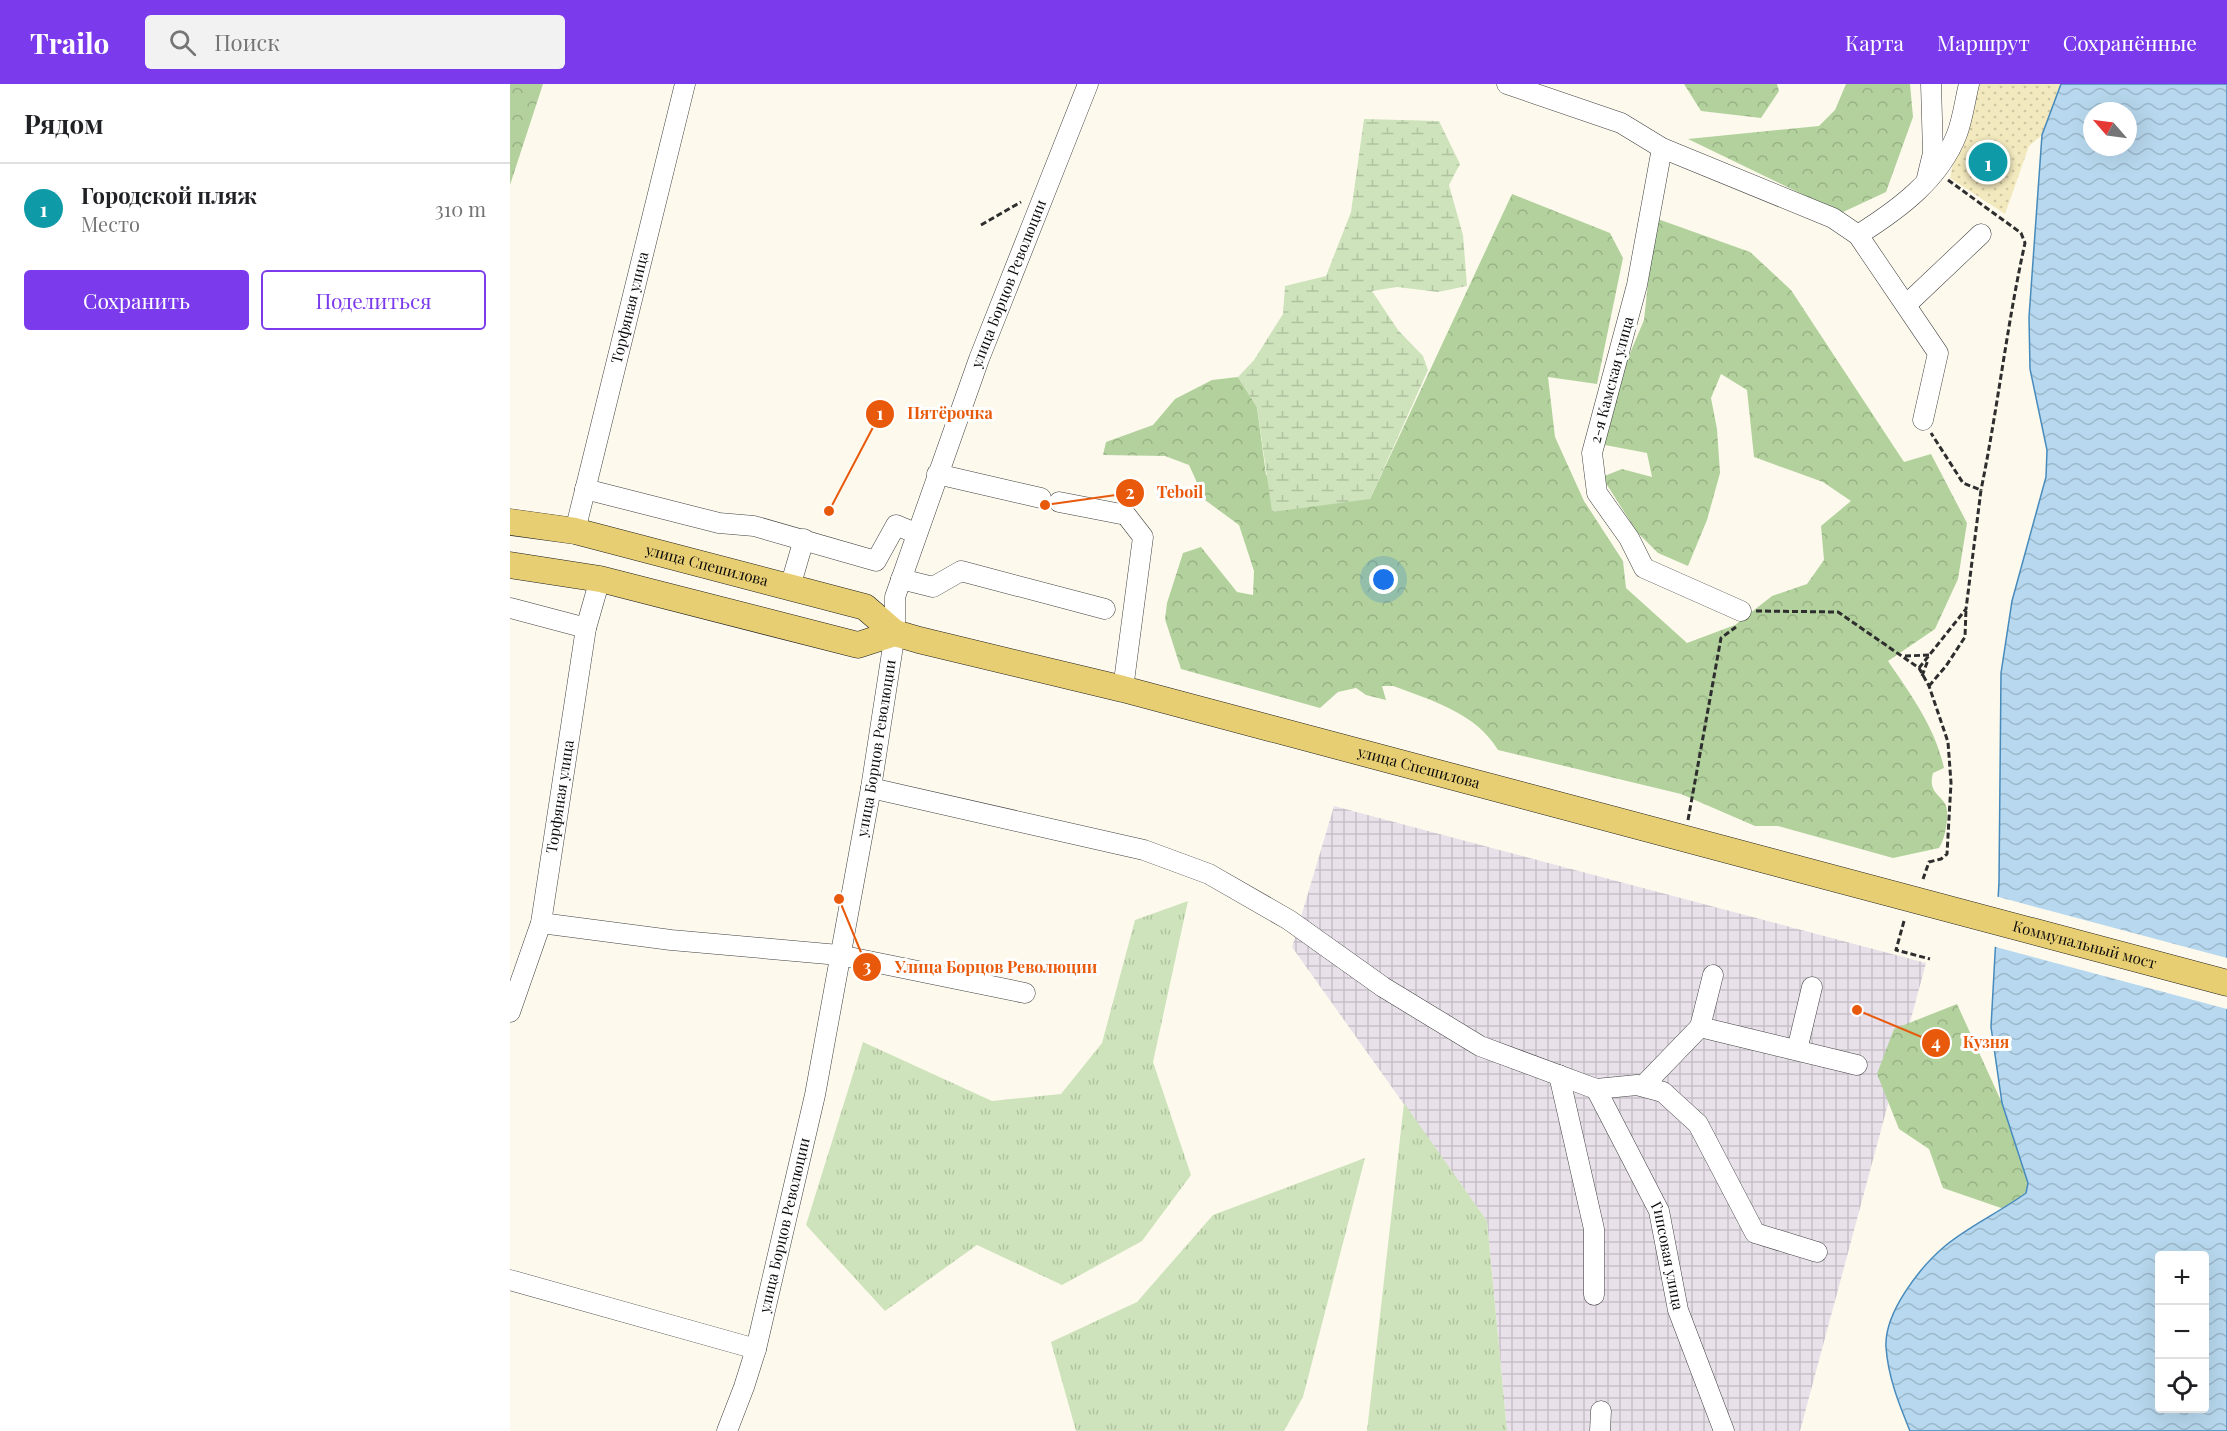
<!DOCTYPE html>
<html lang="ru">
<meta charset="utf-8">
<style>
body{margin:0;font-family:"Playfair Display",serif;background:#f2f2f2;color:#202124}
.controls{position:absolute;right:18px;bottom:18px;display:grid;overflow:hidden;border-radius:6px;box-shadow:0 6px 24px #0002}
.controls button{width:54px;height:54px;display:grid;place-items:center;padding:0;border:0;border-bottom:2px solid #e0e0e0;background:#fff;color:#202124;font:30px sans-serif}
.compass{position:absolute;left:1573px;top:18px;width:54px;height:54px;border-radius:50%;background:#fff;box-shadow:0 6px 24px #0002;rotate:298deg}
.you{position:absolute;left:874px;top:496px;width:21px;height:21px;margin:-15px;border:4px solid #fff;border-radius:50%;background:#1a73e8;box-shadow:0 0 0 9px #1a73e833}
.badge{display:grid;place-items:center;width:39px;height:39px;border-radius:50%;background:#7c3aed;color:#fff;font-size:20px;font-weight:700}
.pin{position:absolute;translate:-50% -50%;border:3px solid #fff;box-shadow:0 2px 6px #0006}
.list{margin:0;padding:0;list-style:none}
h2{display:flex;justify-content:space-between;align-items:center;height:78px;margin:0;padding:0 24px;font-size:26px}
h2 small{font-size:20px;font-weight:400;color:#757577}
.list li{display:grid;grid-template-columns:39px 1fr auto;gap:18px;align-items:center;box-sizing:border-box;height:90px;padding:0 24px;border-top:2px solid #e0e0e0}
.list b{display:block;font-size:22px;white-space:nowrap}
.list p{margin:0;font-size:20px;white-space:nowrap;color:#757577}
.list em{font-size:20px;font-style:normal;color:#757577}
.actions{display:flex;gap:12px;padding:18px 24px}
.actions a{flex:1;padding:14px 0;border:2px solid #7c3aed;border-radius:6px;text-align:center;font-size:21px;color:#7c3aed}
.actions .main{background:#7c3aed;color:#fff}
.icon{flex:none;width:33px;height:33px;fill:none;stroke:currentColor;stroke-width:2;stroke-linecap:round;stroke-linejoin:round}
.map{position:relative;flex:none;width:1717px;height:1347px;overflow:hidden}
header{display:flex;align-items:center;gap:36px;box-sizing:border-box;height:84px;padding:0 30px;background:#7c3aed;color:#fff}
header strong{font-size:28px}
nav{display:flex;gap:33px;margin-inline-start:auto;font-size:21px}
.search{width:420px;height:54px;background:#f2f2f2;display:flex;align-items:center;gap:15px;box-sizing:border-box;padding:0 21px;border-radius:6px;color:#757577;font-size:22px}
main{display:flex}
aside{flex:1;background:#fff}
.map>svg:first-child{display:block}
.industrial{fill:url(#industrial-grid)}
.grass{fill:url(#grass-tufts)}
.forest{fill:url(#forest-crowns)}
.wetland{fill:url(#wetland-marsh)}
.sand{fill:url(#sand-dots)}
.water{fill:url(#water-waves);stroke:#478abc;stroke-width:1.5;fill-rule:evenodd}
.pier{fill:#fdfaed}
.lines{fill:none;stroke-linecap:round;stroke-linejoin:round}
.minor-casing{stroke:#3f3f3f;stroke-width:21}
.major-casing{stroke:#1d1d1d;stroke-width:27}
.path{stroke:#2e2e2e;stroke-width:3;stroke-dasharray:6 3;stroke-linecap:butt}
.minor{stroke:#fff;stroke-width:20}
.major{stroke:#e8ce72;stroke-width:26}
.labels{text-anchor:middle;stroke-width:6;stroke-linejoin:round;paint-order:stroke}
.street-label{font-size:15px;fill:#0c0c0c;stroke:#fff}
.leader{fill:none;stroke:#e8590c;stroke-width:2}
.callout-dot{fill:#e8590c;stroke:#fff;stroke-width:2}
.mark-label{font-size:18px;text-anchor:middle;font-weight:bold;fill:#fff}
.callout-label{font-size:16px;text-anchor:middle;font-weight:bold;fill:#e8590c;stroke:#fff;stroke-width:6;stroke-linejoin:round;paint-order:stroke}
</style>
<header>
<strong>Trailo</strong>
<div class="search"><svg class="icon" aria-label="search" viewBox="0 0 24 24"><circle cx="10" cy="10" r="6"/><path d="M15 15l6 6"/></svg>Поиск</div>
<nav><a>Карта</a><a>Маршрут</a><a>Сохранённые</a></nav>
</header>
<main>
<aside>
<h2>Рядом<small></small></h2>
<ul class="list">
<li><span class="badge" style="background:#0f9aa8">1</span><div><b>Городской пляж</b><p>Место</p></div><em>310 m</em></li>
</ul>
<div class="actions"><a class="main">Сохранить</a><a>Поделиться</a></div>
</aside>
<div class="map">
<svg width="1717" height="1347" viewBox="0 0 1717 1347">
<defs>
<pattern id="industrial-grid" width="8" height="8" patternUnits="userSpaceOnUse" patternTransform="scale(1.5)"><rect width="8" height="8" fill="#e9e1ea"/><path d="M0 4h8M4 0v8" fill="none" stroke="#c7c0c8"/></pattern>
<pattern id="grass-tufts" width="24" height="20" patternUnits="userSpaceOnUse" patternTransform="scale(1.5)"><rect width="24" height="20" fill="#cee3bb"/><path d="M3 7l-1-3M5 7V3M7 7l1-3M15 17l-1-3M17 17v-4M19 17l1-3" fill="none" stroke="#b0c2a0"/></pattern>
<pattern id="forest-crowns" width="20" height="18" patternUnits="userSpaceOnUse" patternTransform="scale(1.5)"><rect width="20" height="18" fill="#b2d19c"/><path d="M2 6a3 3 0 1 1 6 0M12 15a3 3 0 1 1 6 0" fill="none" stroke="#98b285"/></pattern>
<pattern id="wetland-marsh" width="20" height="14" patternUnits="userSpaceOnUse" patternTransform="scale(1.5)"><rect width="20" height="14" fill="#cee3bb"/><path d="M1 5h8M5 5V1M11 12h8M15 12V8" fill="none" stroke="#b0c2a0"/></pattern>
<pattern id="sand-dots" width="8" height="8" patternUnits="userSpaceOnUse" patternTransform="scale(1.5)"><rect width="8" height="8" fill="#f3e9be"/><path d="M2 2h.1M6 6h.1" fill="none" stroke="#cfc7a2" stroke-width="1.8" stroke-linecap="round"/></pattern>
<pattern id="water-waves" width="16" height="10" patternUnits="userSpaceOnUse" patternTransform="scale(1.5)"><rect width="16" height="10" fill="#b7d8ee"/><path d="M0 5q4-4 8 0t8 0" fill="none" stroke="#9cb8cb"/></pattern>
</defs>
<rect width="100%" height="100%" fill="#fdfaed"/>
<path class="industrial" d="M824,722L1416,879L1290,1347H997L977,1137L782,863Z"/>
<path class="grass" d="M678,817L643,978L681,1091L632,1157L552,1201L467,1161L375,1227L296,1141L353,958L482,1017L551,1010L592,959L625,836Z
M894,1019L977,1137L997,1347H857Z
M855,1074L793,1313L774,1347H566L541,1258L627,1218L703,1131Z"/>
<path class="forest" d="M0,0H33L0,101Z
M1174,0H1267L1269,7L1251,34L1191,27Z
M1336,0H1400L1403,33L1376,108L1331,129L1178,55L1309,42L1325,26Z
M1002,110L1100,149L1113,174L1087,300L1038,293L1045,353L1074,417L1113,477L1116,504L1177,559L1225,541L1262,512L1297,500L1314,476L1311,442L1341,417L1313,398L1244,373L1237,306L1211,290L1201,314L1207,345L1210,389L1197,436L1178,482L1148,469L1127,448L1092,393L1112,385L1142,393L1137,369L1095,361L1105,305L1134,236L1145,134L1240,168L1281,206L1394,378L1421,370L1457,439L1448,495L1425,545L1378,577C1401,611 1425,643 1434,684L1423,689C1419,705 1425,707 1434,718C1441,727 1435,756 1429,764L1383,774L1268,742H1245L1171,710L988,666C966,629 921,616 883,602H872L876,616L856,611L846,604L828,608L810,624L671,585L655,535L657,519L673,469L691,463L727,508L743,511L744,487L729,441L695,416L679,381L655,372L593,371L596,358L643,341L665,315L702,296L728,293L747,323L756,391L860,415Z
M1447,920L1492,1019L1518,1099L1516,1108L1494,1125L1433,1104L1419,1065L1389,1045L1367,990L1384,945Z"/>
<path class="wetland" d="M854,35L929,37L950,80L939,101L953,151L957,202L928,208L887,203L862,207L888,246L913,272L918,286L860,415L762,428L747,323L728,293L744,276L773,230L775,202L816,192L841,128Z"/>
<path class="sand" d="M1459,0H1551L1532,51L1519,62L1495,130L1440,94Z"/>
<path class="water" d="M1551,0H1717V1347H1400C1389,1320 1378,1293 1376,1263C1374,1229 1410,1183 1435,1162C1459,1142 1490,1128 1516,1109L1518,1099L1492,1019L1481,943L1489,798L1491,589L1502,517L1536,393L1537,366L1520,285L1519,233L1532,51ZM1582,27H1618V63H1582ZM1650,1172H1694V1324H1650Z"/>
<path class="pier" d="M1485,812L1717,874V925L1482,862Z"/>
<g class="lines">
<g class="minor-casing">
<g id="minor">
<path d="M997,0L1111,39L1152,64L1323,134L1348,151L1428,269L1413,336"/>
<path d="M1152,64L1127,201L1082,369L1087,409L1119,454L1134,484L1231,527"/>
<path d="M1417,94L1423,69L1421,0"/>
<path d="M1348,151C1389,125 1429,96 1447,50C1453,34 1455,16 1459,0"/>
<path d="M1396,221L1471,150"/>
<path d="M427,390L531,414"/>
<path d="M75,405L209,439L244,442L366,477L386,441L405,449"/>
<path d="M549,418L616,431L633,453L613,605"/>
<path id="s1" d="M65,447L175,0"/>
<path d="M391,495L423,503L451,487L595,525"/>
<path d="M280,503L294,455"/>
<path d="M0,524L76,544"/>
<path d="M361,704L634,766L699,790L779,836L873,903L970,962L1086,1005L1127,1001L1153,1008L1188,1040L1245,1149L1307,1168"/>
<path d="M31,839L161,856L329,871L515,909"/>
<path id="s2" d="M0,928L31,839L76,544L90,495"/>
<path d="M1190,943L1203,891"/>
<path d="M1287,966L1302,903"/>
<path d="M1049,991L1084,1145V1211"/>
<path d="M1133,1002L1190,943L1347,981"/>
<path id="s3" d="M1086,1005L1149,1127L1168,1226L1214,1347"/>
<path d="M0,1196L246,1265"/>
<path id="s4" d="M217,1347L234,1303L246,1265L305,1011L361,704L385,549V513L469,275L578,0"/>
<path d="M1090,1347L1091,1327"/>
</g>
</g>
<g class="major-casing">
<g id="major">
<path id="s5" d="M0,438L65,447L355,523L385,549L409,556L613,605L1717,899"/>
<path d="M0,481L90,495L348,561L385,549"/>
</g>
</g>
<path class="path" d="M1438,96L1511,149L1515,159C1497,240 1488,323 1471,406
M471,141L511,118
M1246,527L1328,528L1409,584L1419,602L1438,658L1441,699L1437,770L1431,775L1419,778L1413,795
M1395,572L1419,571
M1409,584L1456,525L1471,406L1453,399L1421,349
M1412,592L1418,576
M1419,602L1436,582L1455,553L1456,525
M1178,736L1211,554L1226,543
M1394,837L1386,866L1420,875"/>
<use href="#minor" class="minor"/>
<use href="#major" class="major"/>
</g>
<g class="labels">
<g class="street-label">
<text dy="5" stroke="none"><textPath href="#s4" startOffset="1186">улица Борцов Революции</textPath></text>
<text dy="5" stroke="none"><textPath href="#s1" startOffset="230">Торфяная улица</textPath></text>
<text transform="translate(1102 296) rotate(-75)" y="5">2-я Камская улица</text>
<text dy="5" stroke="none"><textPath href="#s5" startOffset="202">улица Спешилова</textPath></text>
<text dy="5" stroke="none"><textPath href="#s4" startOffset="700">улица Борцов Революции</textPath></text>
<text dy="5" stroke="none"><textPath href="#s5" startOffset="946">улица Спешилова</textPath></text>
<text dy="5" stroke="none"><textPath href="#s2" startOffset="222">Торфяная улица</textPath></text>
<text dy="5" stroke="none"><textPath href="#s5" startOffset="1635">Коммунальный мост</textPath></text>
<text dy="5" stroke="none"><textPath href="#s4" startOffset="214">улица Борцов Революции</textPath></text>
<text dy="5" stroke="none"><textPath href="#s3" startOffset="183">Гипсовая улица</textPath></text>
</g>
</g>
<path class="leader" d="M319 427L370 330M535 421L620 409M329 815L357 883M1347 926L1426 959"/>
<g class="callout-dot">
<circle cx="319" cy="427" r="6"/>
<circle cx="535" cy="421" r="6"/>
<circle cx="329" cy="815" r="6"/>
<circle cx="1347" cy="926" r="6"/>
<circle cx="370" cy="330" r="15"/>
<circle cx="620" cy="409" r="15"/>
<circle cx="357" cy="883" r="15"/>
<circle cx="1426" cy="959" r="15"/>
</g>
<g class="mark-label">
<text x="370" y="336">1</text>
<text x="620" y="415">2</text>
<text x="357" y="889">3</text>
<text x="1426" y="965">4</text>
</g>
<g class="callout-label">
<text x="440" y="335">Пятёрочка</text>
<text x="670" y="414">Teboil</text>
<text x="486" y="889">Улица Борцов Революции</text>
<text x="1476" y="964">Кузня</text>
</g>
</svg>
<div class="controls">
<button>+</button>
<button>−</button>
<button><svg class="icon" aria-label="locate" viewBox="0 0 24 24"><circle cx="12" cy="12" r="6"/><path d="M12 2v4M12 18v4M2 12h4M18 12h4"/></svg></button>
</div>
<svg class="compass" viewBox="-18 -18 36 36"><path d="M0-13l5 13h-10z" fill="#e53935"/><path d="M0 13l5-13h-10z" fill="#757577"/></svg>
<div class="you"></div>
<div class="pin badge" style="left:1478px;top:78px;background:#0f9aa8">1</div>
</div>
</main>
